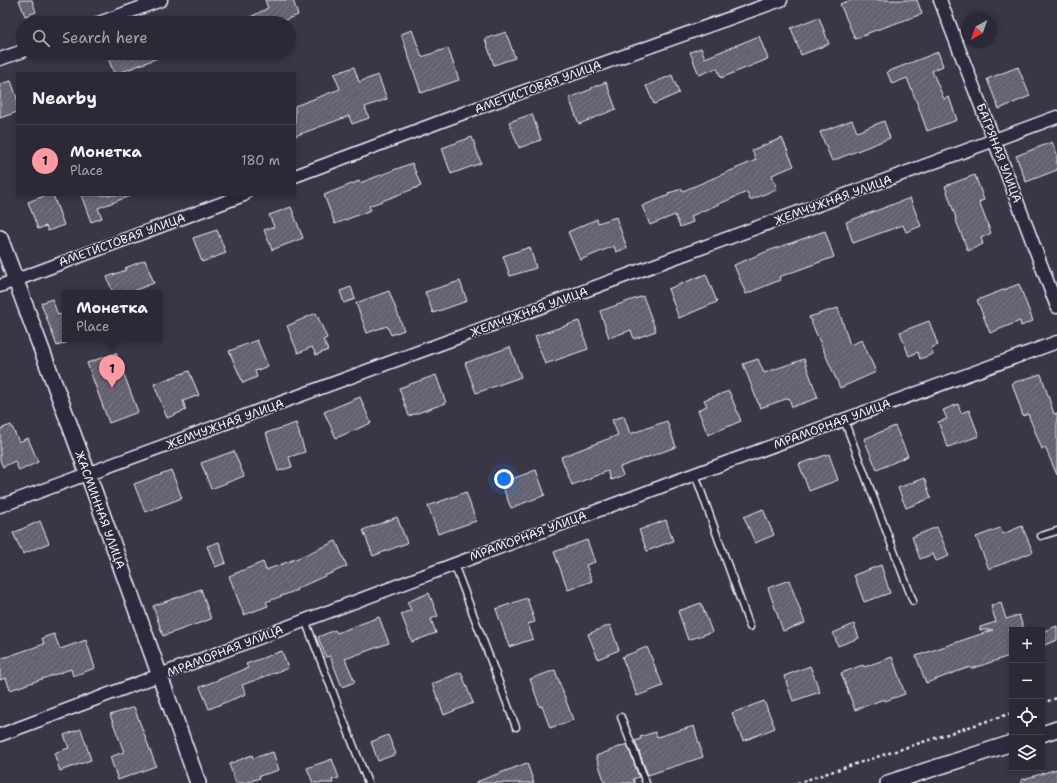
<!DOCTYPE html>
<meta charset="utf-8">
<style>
body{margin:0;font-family:"Shantell Sans",sans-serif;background:#34303e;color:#f1f3f6}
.controls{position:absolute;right:12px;bottom:12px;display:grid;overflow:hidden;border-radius:0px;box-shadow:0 2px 6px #0003}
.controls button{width:36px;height:36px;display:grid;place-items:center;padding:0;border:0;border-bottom:1px solid #484451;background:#2c2836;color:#f1f3f6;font:20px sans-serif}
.compass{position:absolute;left:961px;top:12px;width:36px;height:36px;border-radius:50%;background:#2c2836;box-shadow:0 2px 6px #0003;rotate:220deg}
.you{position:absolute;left:504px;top:479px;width:14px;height:14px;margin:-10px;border:3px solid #fff;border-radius:50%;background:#1a73e8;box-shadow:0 0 0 6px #1a73e833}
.badge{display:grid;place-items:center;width:26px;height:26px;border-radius:50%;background:#ff9aa2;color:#111;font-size:13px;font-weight:700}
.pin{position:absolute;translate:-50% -33px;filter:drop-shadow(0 1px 2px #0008)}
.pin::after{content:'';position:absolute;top:21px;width:14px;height:12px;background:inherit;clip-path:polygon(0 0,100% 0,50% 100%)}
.popup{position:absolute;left:62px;top:290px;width:100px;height:52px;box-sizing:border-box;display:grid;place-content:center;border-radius:0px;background:#2c2836;filter:drop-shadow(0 1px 3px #0005);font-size:13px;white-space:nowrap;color:#a6a6ad}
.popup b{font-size:15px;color:#f1f3f6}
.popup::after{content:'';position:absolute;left:50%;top:100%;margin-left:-8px;border:8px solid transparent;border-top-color:#2c2836}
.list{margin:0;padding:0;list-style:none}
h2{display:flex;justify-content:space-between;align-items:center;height:52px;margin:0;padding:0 16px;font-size:17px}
h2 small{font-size:13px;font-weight:400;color:#a6a6ad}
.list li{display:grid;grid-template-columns:26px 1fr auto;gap:12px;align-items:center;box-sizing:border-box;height:72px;padding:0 16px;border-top:1px solid #484451}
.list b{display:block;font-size:15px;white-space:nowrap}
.list p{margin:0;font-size:13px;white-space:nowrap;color:#a6a6ad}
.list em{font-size:13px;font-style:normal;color:#a6a6ad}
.icon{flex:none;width:22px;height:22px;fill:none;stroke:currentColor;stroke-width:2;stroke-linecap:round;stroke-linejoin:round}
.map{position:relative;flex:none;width:1057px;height:783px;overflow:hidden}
.search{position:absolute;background:#2c2836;box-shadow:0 2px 6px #0003;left:16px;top:16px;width:280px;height:44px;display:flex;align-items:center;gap:10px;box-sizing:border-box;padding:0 14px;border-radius:22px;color:#a6a6ad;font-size:15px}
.panel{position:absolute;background:#2c2836;box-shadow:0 2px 6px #0003;left:16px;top:72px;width:280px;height:124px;border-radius:0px}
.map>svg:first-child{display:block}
.building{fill:url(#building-hatch);stroke:#e8f1f8}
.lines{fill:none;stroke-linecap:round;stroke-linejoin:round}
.service-casing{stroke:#e8f1f8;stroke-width:9}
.minor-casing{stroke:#e8f1f8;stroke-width:15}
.tertiary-casing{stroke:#e8f1f8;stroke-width:18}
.path{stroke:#e8f1f8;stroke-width:2.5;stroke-dasharray:3 3;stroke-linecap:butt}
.service{stroke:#2f2a3d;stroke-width:6}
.minor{stroke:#2f2a3d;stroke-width:12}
.tertiary{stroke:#2f2a3d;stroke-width:15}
.labels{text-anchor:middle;stroke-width:3;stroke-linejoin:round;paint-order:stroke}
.street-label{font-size:12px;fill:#e8f1f8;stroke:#2f2a3d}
</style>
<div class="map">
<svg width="1057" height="783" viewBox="0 0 1057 783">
<defs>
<pattern id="building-hatch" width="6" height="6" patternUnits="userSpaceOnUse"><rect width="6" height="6" fill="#636171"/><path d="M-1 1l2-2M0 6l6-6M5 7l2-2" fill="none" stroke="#797886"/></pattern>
</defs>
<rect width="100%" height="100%" fill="#3a3648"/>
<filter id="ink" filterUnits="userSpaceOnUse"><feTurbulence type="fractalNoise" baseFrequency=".025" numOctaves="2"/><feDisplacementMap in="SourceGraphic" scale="8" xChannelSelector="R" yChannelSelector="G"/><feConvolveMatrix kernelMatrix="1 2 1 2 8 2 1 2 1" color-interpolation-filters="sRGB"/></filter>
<g filter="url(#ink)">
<path class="building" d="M19,0H32L36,12L25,16Z
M265,0H293L298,15L277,23H239L268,8Z
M851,0H917L922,14L868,33V34L855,39L840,4Z
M819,17L829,44L801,55L791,28Z
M412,30L422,57L448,48L459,80L421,93L401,34Z
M506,32L515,58L494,65L485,39Z
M759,36L768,59L721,78L717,68L699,75L690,52L701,48L705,58Z
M938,52L943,66L932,71L944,99L949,97L957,120L927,131L919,108L907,78L892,84L887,72Z
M106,53H168V54L119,73H114Z
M354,67L359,82L378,75L387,99L365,107L369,118L352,124L349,116L295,136V106L340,89L334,74Z
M1018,67L1030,96L999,109L987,79Z
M672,75L679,93L654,104L646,86Z
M11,81L17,98V112L0,118V84Z
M606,82L616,109L579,124L569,98L592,89L591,88Z
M532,114L541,140L519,148L509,122Z
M852,120L857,132L884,121L890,138L832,161L820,132Z
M472,137L481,163L451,174L442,148Z
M782,138L794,166L772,175L777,189L750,200L747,192L691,216L693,222L680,227L675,215L650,225L642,206L669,195L668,193L682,189L683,191L756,160L752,150Z
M1052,142L1057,154V170L1026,182L1016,156Z
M412,163L421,186L369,206L371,210L335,224L324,195L359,181L360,183Z
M975,175L984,200L979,202L991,233L981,238L983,244L968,251L955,218H956L945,186Z
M47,195H53L64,225L48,231L46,226L38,229L28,202Z
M81,195H130V196L98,208L102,218L91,222Z
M910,198L921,226L906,232L903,225L853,243L846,222Z
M291,207L303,238L272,250L264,230L274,227L269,215Z
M616,217L627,248L616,252L614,246L580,260L568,232L597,219L598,223Z
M217,230L226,253L202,262L193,238Z
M825,231L834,257L779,277L780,280L746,294L734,265L768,251Z
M530,247L536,268L510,276L503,256Z
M145,260L154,283L128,293H113L107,277L126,270L125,268Z
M706,274L717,302L679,318L668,289Z
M460,281L467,301L433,313L425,292Z
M1019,284L1033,321L1021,326L1020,321L990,333L977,300Z
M351,287L355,299L344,303L340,291Z
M389,291L404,330L391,335L387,326L367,333L356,303Z
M643,296L656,331L634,339L631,330L609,338L600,311Z
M52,299L58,315L65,313V339H67L68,342L57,346L41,303Z
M838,308L850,345L862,340L876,372L840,388L809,317Z
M316,313L327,338L323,340L328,350L316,355L312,347L298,353L287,326Z
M579,321L588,349L545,364L535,336Z
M929,321L938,345L931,348L933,354L920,359L918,352L909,356L900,332Z
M257,340L268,366L255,371L257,377L243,383L229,351Z
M510,347L521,377L476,393L465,363Z
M116,353L138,412L109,423L87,363Z
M758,359L764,373L804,359L818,398L792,407L789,398L760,408L743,364Z
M189,371L199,395L183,401L186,410L167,418L154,384Z
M1041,374L1054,414L1057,413V475L1045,447L1042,449L1028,414L1023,416L1012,383Z
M436,375L446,403L409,416L399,388Z
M729,391L741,421L708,435L698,410L707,406L704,400Z
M360,397L371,423L336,438L324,412Z
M958,404L961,413L969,410L979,436L948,447L938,422L947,419L943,410Z
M624,416L630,434L667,421L676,447L620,467L623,475L611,480L608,471L572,485L561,457L618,435L612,420Z
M296,423L305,452L289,457L292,467L278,471L266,433Z
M11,425L19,442L28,438L38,462L19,471L15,461L3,467L0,460V429Z
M895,426L908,456L877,470L864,439Z
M234,451L244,476L211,489L201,463Z
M829,454L838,480L809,491L799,464Z
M171,470L182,498L145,512L134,484Z
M536,470L545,495L511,508L501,483Z
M924,478L931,498L906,508L898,488Z
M466,492L476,521L438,534L428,506Z
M763,509L774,535L755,543L744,517Z
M397,517L407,543L373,556L363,530Z
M666,520L673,541L647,551L639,530Z
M40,521L49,543L23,554L13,533Z
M1022,526L1033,552L989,569L976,537L1000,528L1003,534Z
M937,527L949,556L936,561L933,554L920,559L912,537Z
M587,540L595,562L586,565L592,581L568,590L554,552Z
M336,541L347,566L296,589L297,590L266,602L268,606L244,615L229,576L263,562L266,570L298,558Z
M219,542L226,563L215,567L207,546Z
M881,565L890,593L864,602L854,575Z
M789,580L805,623L783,631L768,588Z
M201,589L211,619L163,636L153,606Z
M429,593L438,616L431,619L436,633L412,642L401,614L411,610L407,602Z
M527,598L535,622L528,624L533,639L509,647L496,609Z
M701,603L712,632L688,640L678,611Z
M1001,603L1006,619L1019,615L1024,630H1009L1012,638V655L971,669L970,667L926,683L916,656L993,630H980V627L996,622L991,606Z
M379,617L389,643L345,659L355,682L342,687L330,656L326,657L318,637L335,630L337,633Z
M854,624L859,638L838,646L833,633Z
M610,625L619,650L598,659L588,634Z
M1057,626V640L1042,646V632Z
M54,634L60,649L86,640L95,668L73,676L71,669L10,690L6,678L0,680V659L44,644L42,638Z
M647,647L663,686L637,696L622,657Z
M282,651L288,668L242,685L246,694L209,709L200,687L248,668L246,664Z
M892,657L905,694L885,701L884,699L855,710L841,673L863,665L864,667Z
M810,666L820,692L793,701L784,676Z
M555,670L573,720L550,728L542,706L540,707L530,679Z
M461,672L473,703L444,715L432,684Z
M764,701L775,728L743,741L732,713Z
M134,707L156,766L118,780L110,757L124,752L110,715Z
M694,726L703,757L648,775L635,741L641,739L640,737L655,732L657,737Z
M81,729L91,760L60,771L54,753L69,748L64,735Z
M388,735L396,754L378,761L371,742Z
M627,744L639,777L633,779L635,783H605L596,756Z
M273,752L279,770L259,776L260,778L245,783H236L229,764L252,755L253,758Z
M332,759L339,778L332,780L333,783H313L307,768Z
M527,763L534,783H476V782Z
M1057,769V783H1021V780Z"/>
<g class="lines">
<g class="service-casing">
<path id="service" d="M844,420L913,601
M695,474L750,627
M1041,536L1057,531
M454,564L516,727
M305,620L368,783
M621,717L646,783"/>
</g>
<g class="minor-casing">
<path id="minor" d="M940,0L994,140L1057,307
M99,23L161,0
M0,59L23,51
M295,176L469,111L781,0
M0,286L244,195
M0,506L1057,117
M0,735L695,474L1057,342"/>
</g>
<g class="tertiary-casing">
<path id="tertiary" d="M0,238L88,474L198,783
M1042,734L1057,729
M888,783L1012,743"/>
</g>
<path class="path" d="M1042,703L1057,698
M797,783L1012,713"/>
<use href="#service" class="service"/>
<use href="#minor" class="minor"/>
<use href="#tertiary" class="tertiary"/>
</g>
</g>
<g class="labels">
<g class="street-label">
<text transform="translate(538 87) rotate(-20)" y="4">АМЕТИСТОВАЯ УЛИЦА</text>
<text transform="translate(999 153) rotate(69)" y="4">БАГРЯНАЯ УЛИЦА</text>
<text transform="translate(833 200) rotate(-20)" y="4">ЖЕМЧУЖНАЯ УЛИЦА</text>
<text transform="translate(122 240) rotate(-20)" y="4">АМЕТИСТОВАЯ УЛИЦА</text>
<text transform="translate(529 312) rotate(-20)" y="4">ЖЕМЧУЖНАЯ УЛИЦА</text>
<text transform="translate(225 424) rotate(-20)" y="4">ЖЕМЧУЖНАЯ УЛИЦА</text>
<text transform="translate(832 424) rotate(-20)" y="4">МРАМОРНАЯ УЛИЦА</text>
<text transform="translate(100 510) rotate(70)" y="4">ЖАСМИННАЯ УЛИЦА</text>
<text transform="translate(528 536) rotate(-20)" y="4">МРАМОРНАЯ УЛИЦА</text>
<text transform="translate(225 651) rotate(-21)" y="4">МРАМОРНАЯ УЛИЦА</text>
</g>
</g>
</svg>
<div class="controls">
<button>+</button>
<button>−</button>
<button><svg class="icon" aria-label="locate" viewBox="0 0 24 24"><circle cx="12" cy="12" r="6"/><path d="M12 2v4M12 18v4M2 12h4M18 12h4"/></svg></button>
<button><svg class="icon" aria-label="layers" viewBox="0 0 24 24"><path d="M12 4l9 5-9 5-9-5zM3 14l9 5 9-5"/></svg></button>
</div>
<svg class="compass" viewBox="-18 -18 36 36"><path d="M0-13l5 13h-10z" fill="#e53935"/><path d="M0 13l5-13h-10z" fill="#a6a6ad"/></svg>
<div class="you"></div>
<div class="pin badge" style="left:112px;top:388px">1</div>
<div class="popup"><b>Монетка</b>Place</div>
<div class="search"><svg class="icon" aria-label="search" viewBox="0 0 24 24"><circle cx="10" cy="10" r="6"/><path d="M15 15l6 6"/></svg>Search here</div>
<section class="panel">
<h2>Nearby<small></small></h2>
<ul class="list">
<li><span class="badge">1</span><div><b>Монетка</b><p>Place</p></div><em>180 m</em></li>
</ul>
</section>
</div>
